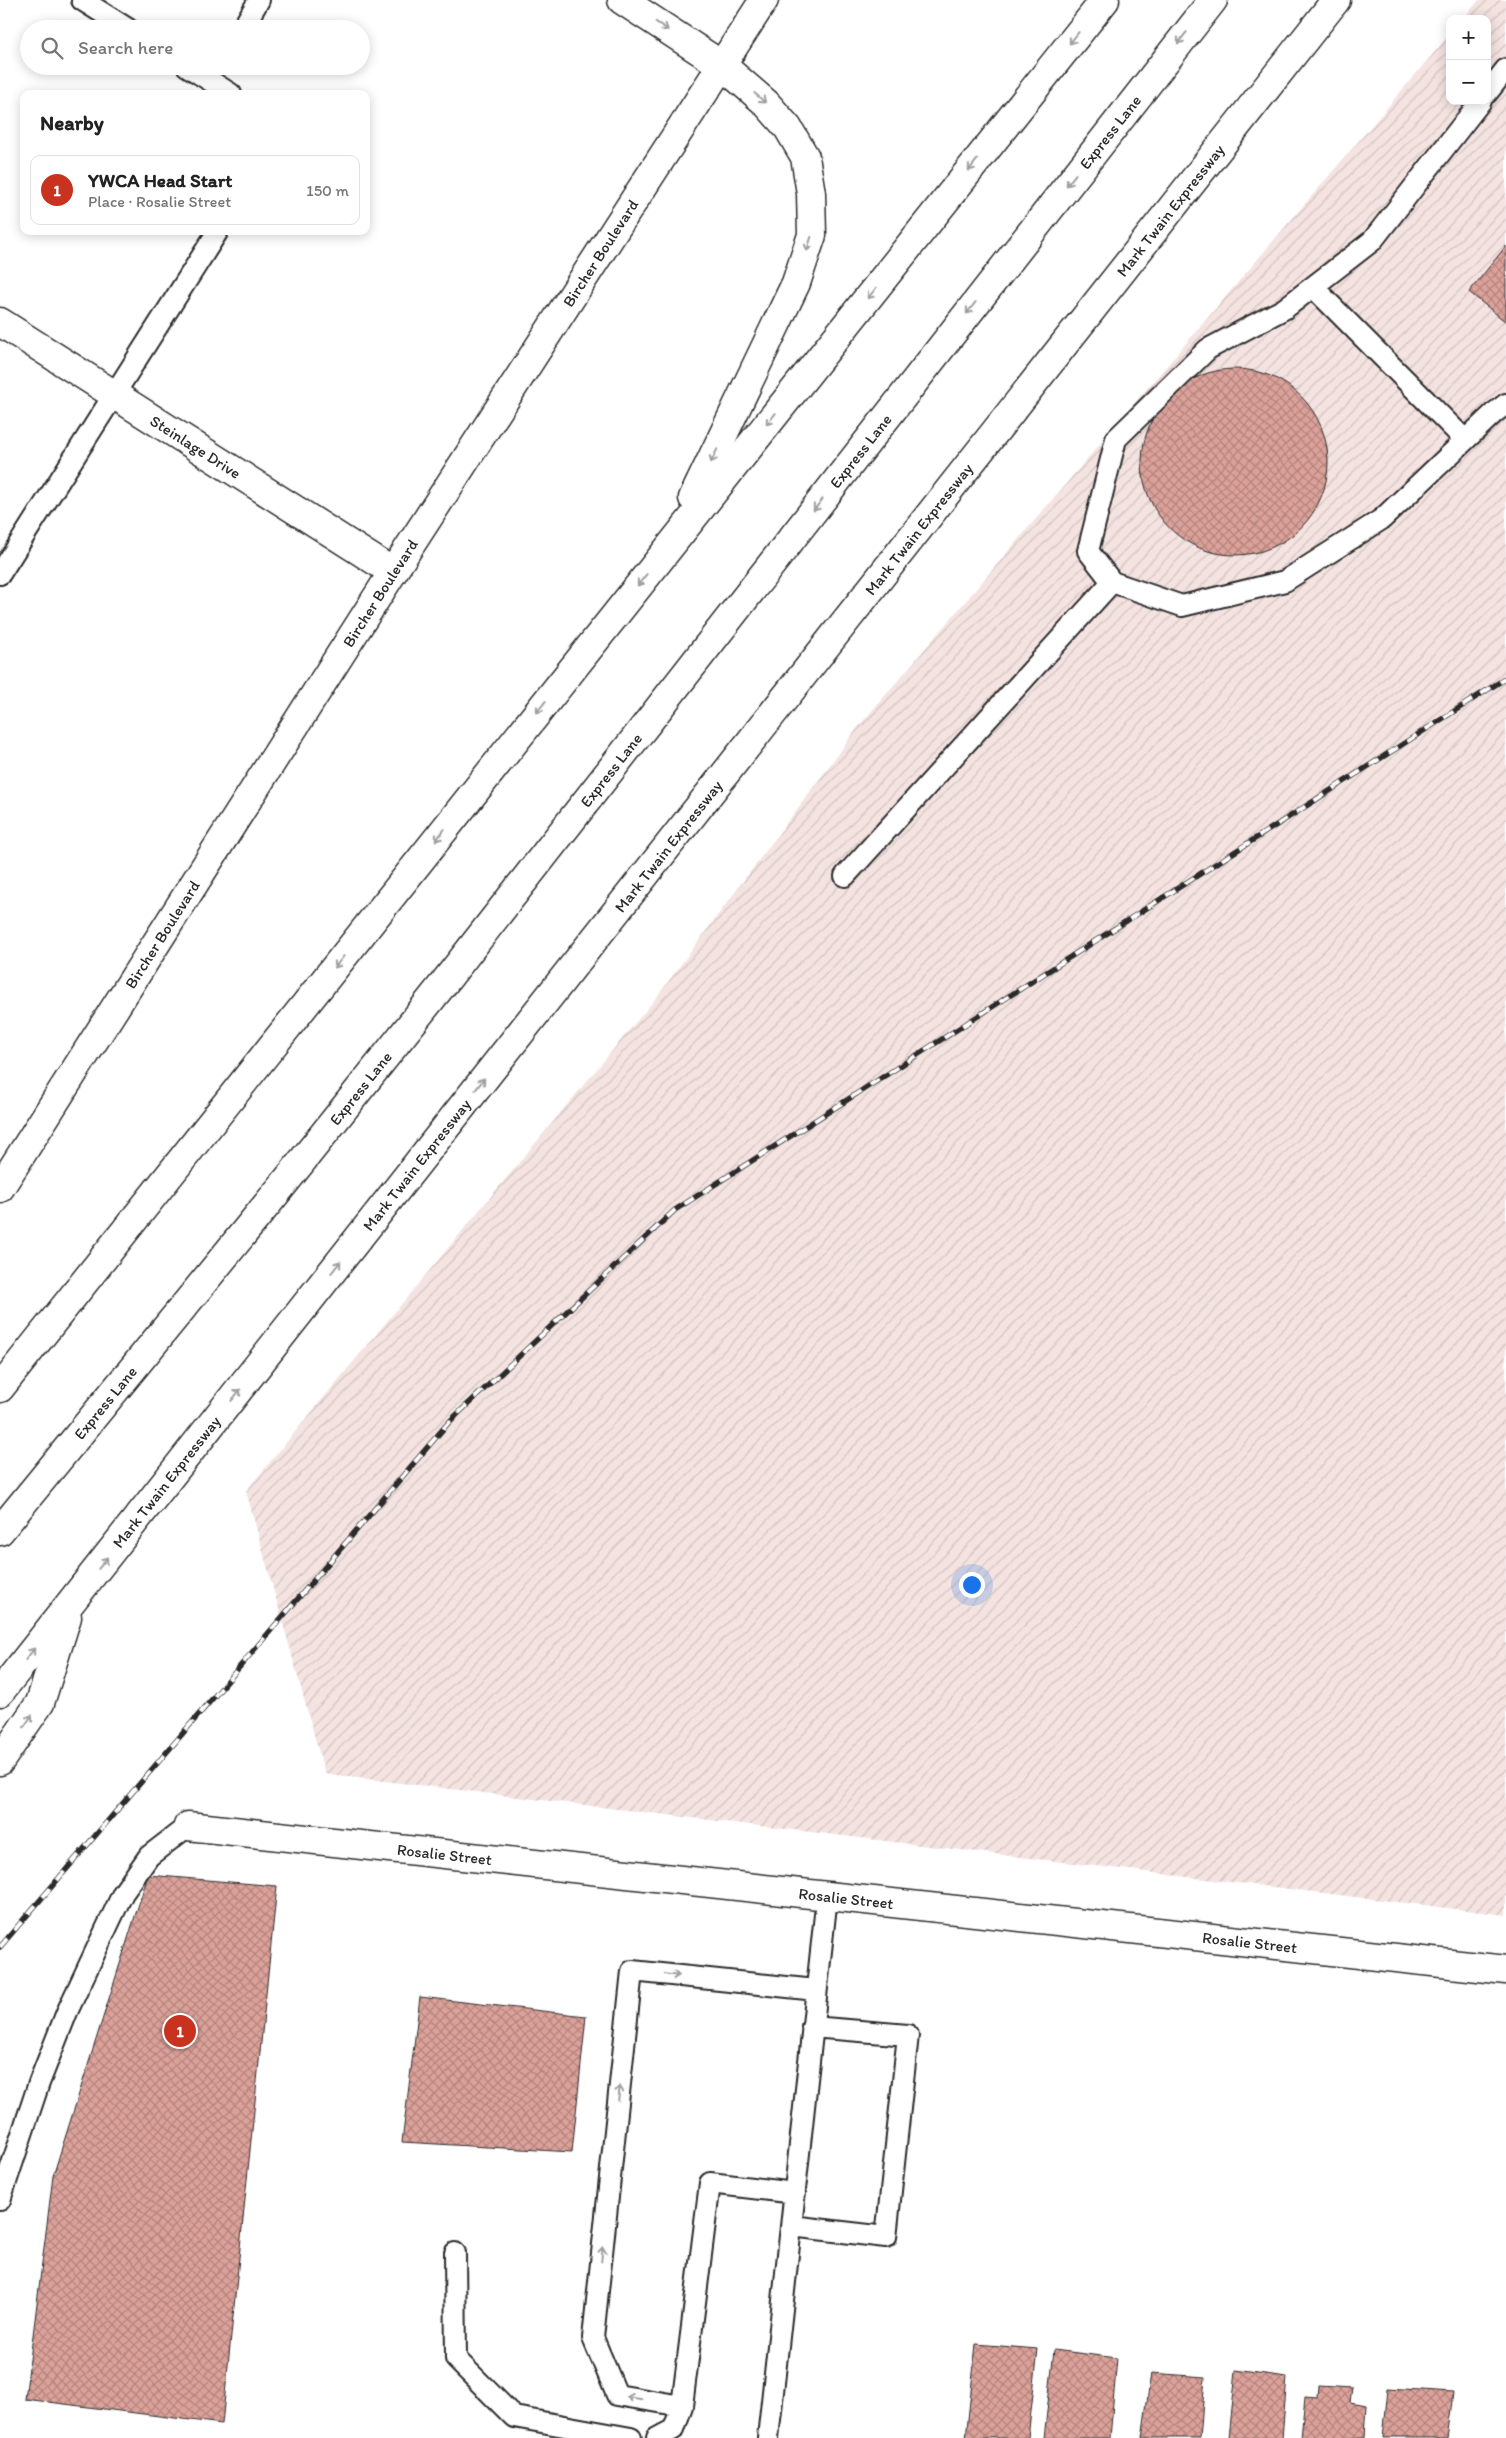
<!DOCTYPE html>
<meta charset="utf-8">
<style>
body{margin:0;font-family:Itim,sans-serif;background:#f6f6f6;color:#222}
.controls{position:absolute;right:15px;top:15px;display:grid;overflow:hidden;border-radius:10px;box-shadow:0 2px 12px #0003}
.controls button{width:45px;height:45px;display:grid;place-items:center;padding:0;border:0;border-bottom:1px solid #e0e0e0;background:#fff;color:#222;font:25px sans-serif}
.you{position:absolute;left:971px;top:1584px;width:18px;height:18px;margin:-12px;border:4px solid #fff;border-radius:50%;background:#1a73e8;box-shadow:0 0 0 8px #1a73e833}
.badge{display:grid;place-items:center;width:32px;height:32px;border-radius:50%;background:#c8321e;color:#fff;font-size:16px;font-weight:700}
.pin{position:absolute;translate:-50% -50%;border:2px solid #fff;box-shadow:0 1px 5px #0006}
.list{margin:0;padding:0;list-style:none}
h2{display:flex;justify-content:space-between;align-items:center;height:65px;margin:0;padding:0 20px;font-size:21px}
h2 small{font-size:16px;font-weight:400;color:#767676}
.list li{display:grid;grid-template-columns:32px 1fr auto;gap:15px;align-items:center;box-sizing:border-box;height:70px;margin:0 10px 10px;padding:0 10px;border:1px solid #e0e0e0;border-radius:10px}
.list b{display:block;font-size:19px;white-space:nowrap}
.list p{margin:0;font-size:16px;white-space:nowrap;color:#767676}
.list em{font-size:16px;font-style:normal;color:#767676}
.icon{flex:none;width:28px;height:28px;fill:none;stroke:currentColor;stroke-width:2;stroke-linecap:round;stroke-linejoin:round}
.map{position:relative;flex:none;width:1506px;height:2438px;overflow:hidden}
.search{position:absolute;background:#fff;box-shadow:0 2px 12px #0003;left:20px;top:20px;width:350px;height:55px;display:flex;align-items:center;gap:12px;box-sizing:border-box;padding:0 18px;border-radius:28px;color:#767676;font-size:19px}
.panel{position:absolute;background:#fff;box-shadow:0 2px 12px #0003;left:20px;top:90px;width:350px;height:145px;border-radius:10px}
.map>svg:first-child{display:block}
.industrial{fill:url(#industrial-furrows)}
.building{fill:url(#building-cross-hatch);stroke:#2b2b2b}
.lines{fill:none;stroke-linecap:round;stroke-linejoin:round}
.service-casing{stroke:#2b2b2b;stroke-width:24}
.minor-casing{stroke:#2b2b2b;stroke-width:31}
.tertiary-casing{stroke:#2b2b2b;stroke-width:31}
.motorway-casing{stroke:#2b2b2b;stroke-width:31}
.service{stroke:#fff;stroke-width:20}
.minor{stroke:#fff;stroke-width:28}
.tertiary{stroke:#fff;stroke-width:28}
.motorway{stroke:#fff;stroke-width:28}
.rail-casing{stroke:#2b2b2b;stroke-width:5.5}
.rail{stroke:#fff;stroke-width:4;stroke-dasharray:11;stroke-linecap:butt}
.oneway{stroke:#a0a0a0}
.labels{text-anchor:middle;stroke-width:4;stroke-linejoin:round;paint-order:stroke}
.street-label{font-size:16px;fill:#2b2b2b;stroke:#fff}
</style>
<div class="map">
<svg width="1506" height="2438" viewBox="0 0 1506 2438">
<defs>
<pattern id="industrial-furrows" width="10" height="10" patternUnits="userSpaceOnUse" patternTransform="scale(1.25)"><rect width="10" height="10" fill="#f4e3e1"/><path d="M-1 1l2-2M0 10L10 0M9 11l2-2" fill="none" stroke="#d1c3c1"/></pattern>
<pattern id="building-cross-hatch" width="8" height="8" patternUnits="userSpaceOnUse" patternTransform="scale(1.25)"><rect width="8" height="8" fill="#dca29a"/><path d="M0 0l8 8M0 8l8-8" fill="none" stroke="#b3847e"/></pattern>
</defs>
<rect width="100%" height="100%" fill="#fff"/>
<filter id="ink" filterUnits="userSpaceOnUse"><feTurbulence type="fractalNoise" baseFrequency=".02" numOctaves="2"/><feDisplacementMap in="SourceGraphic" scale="10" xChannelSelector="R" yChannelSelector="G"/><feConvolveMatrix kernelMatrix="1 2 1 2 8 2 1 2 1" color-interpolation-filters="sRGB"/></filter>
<g filter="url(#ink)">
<path class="industrial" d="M1479,0H1506V1915L325,1774L246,1491L656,998L859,726L1450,34V101H1487V19H1463Z"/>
<path class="building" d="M1506,246V322L1469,292Z
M1142 462a93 93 0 1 1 186 0a93 93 0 1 1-186 0Z
M148,1875L277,1886L222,2424L25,2399L53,2176Z
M420,1997L586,2016L572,2152L402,2142Z
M976,2344L1038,2349L1028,2438H966Z
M1054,2350L1117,2358L1110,2438H1044Z
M1236,2370L1287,2377L1282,2438H1229Z
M1151,2373L1205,2377L1200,2438H1142Z
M1318,2386L1352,2388L1350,2402L1367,2405L1365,2438H1301L1305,2396L1317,2397Z
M1388,2388L1453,2392L1447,2438H1383Z"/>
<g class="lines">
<g class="service-casing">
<path id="service" d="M82,0L128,29
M242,29L259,0
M187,66L231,94
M1487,93L1506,69
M1313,287L1465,440
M0,574L218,231
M1112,582L1088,551L1116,439L1208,349L1284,309L1372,241L1481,101
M845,876L1112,582L1182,606L1285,581L1382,519L1494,413L1506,404
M0,2200L39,2083L67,2012L123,1893L149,1856L188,1826
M791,2226L886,2237L908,2035L812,2027
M455,2253L456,2359L514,2417L631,2438
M682,2406L617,2395L593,2338L632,1971L816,1990
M657,2438L674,2429L682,2406L710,2183L795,2193
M768,2438L827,1896"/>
</g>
<g class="minor-casing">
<g id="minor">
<path d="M622,0L723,66"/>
<path id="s1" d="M0,322L393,572"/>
<path id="s2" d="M188,1826L1506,1970"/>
</g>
</g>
<g class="tertiary-casing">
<g id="tertiary">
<path id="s3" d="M0,1188L393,572L764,0"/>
</g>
</g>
<g class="motorway-casing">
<g id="motorway">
<path d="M693,498L796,283L812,235L811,193L805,157L788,128L766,103L723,66"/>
<path d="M0,1388L1105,0"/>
<path id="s4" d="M0,1531L287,1180L444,983L1213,0"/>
<path id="s5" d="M0,1692L1336,0"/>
<path d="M0,1761L40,1703L67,1617"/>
</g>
</g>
<use href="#service" class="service"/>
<use href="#minor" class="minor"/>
<use href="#tertiary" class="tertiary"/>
<use href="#motorway" class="motorway"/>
<g class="rail-casing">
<path id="rail" d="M0,1947L449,1422L675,1210L1506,678"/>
</g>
<use href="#rail" class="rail"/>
</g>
<defs><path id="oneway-shaft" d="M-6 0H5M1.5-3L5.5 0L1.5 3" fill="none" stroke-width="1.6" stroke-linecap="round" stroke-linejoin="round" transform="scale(1.25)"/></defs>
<g class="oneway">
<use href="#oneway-shaft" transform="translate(662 26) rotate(33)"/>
<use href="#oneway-shaft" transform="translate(1074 38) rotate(128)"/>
<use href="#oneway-shaft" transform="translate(1182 38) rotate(128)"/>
<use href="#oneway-shaft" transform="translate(760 98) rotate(41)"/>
<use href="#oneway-shaft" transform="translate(973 165) rotate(128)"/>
<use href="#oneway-shaft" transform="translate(1071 180) rotate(128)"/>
<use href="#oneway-shaft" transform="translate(809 244) rotate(108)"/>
<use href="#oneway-shaft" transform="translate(872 293) rotate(129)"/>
<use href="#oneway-shaft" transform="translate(971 308) rotate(128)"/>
<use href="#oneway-shaft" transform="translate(771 419) rotate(129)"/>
<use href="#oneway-shaft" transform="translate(714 456) rotate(116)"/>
<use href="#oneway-shaft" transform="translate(818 505) rotate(128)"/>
<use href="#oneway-shaft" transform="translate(642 580) rotate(128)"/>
<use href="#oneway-shaft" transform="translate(541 707) rotate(128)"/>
<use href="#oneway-shaft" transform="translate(440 835) rotate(128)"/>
<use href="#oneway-shaft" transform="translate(339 962) rotate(128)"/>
<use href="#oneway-shaft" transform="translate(480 1084) rotate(-52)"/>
<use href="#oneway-shaft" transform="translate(336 1267) rotate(-52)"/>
<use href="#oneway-shaft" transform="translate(236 1395) rotate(-52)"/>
<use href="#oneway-shaft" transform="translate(103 1563) rotate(-52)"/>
<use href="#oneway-shaft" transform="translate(30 1654) rotate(-52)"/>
<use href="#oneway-shaft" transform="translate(28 1721) rotate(-56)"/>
<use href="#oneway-shaft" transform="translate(672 1975) rotate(6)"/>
<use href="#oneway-shaft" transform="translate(619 2093) rotate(-84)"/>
<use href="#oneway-shaft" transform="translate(602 2254) rotate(-84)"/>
<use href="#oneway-shaft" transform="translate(634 2398) rotate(-170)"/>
</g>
</g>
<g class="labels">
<g class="street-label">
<text dy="6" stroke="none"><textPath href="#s4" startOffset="1786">Express Lane</textPath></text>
<text dy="6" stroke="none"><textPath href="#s5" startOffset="1888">Mark Twain Expressway</textPath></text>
<text dy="6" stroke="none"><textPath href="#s3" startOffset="1111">Bircher Boulevard</textPath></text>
<text dy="6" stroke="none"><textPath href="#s1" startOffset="232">Steinlage Drive</textPath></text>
<text dy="6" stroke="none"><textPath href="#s4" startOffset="1381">Express Lane</textPath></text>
<text dy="6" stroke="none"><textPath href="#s5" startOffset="1482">Mark Twain Expressway</textPath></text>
<text dy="6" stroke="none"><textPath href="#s3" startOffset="706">Bircher Boulevard</textPath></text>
<text dy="6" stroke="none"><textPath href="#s4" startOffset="976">Express Lane</textPath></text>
<text dy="6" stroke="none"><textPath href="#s5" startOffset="1078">Mark Twain Expressway</textPath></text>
<text dy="6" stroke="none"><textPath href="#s3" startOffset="301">Bircher Boulevard</textPath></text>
<text dy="6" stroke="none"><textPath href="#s4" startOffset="571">Express Lane</textPath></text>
<text dy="6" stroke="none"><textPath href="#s5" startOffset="672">Mark Twain Expressway</textPath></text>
<text dy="6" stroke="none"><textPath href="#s4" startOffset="166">Express Lane</textPath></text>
<text dy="6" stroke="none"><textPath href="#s5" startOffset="268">Mark Twain Expressway</textPath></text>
<text dy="6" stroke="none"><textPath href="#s2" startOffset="258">Rosalie Street</textPath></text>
<text dy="6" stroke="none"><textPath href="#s2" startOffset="662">Rosalie Street</textPath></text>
<text dy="6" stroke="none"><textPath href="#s2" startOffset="1068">Rosalie Street</textPath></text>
</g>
</g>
</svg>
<div class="controls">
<button>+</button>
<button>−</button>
</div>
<div class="you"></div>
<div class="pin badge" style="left:180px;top:2031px">1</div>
<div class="search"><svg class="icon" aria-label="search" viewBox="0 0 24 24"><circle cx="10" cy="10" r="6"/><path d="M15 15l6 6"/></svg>Search here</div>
<section class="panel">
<h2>Nearby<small></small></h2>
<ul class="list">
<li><span class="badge">1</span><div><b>YWCA Head Start</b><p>Place · Rosalie Street</p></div><em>150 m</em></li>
</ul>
</section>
</div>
